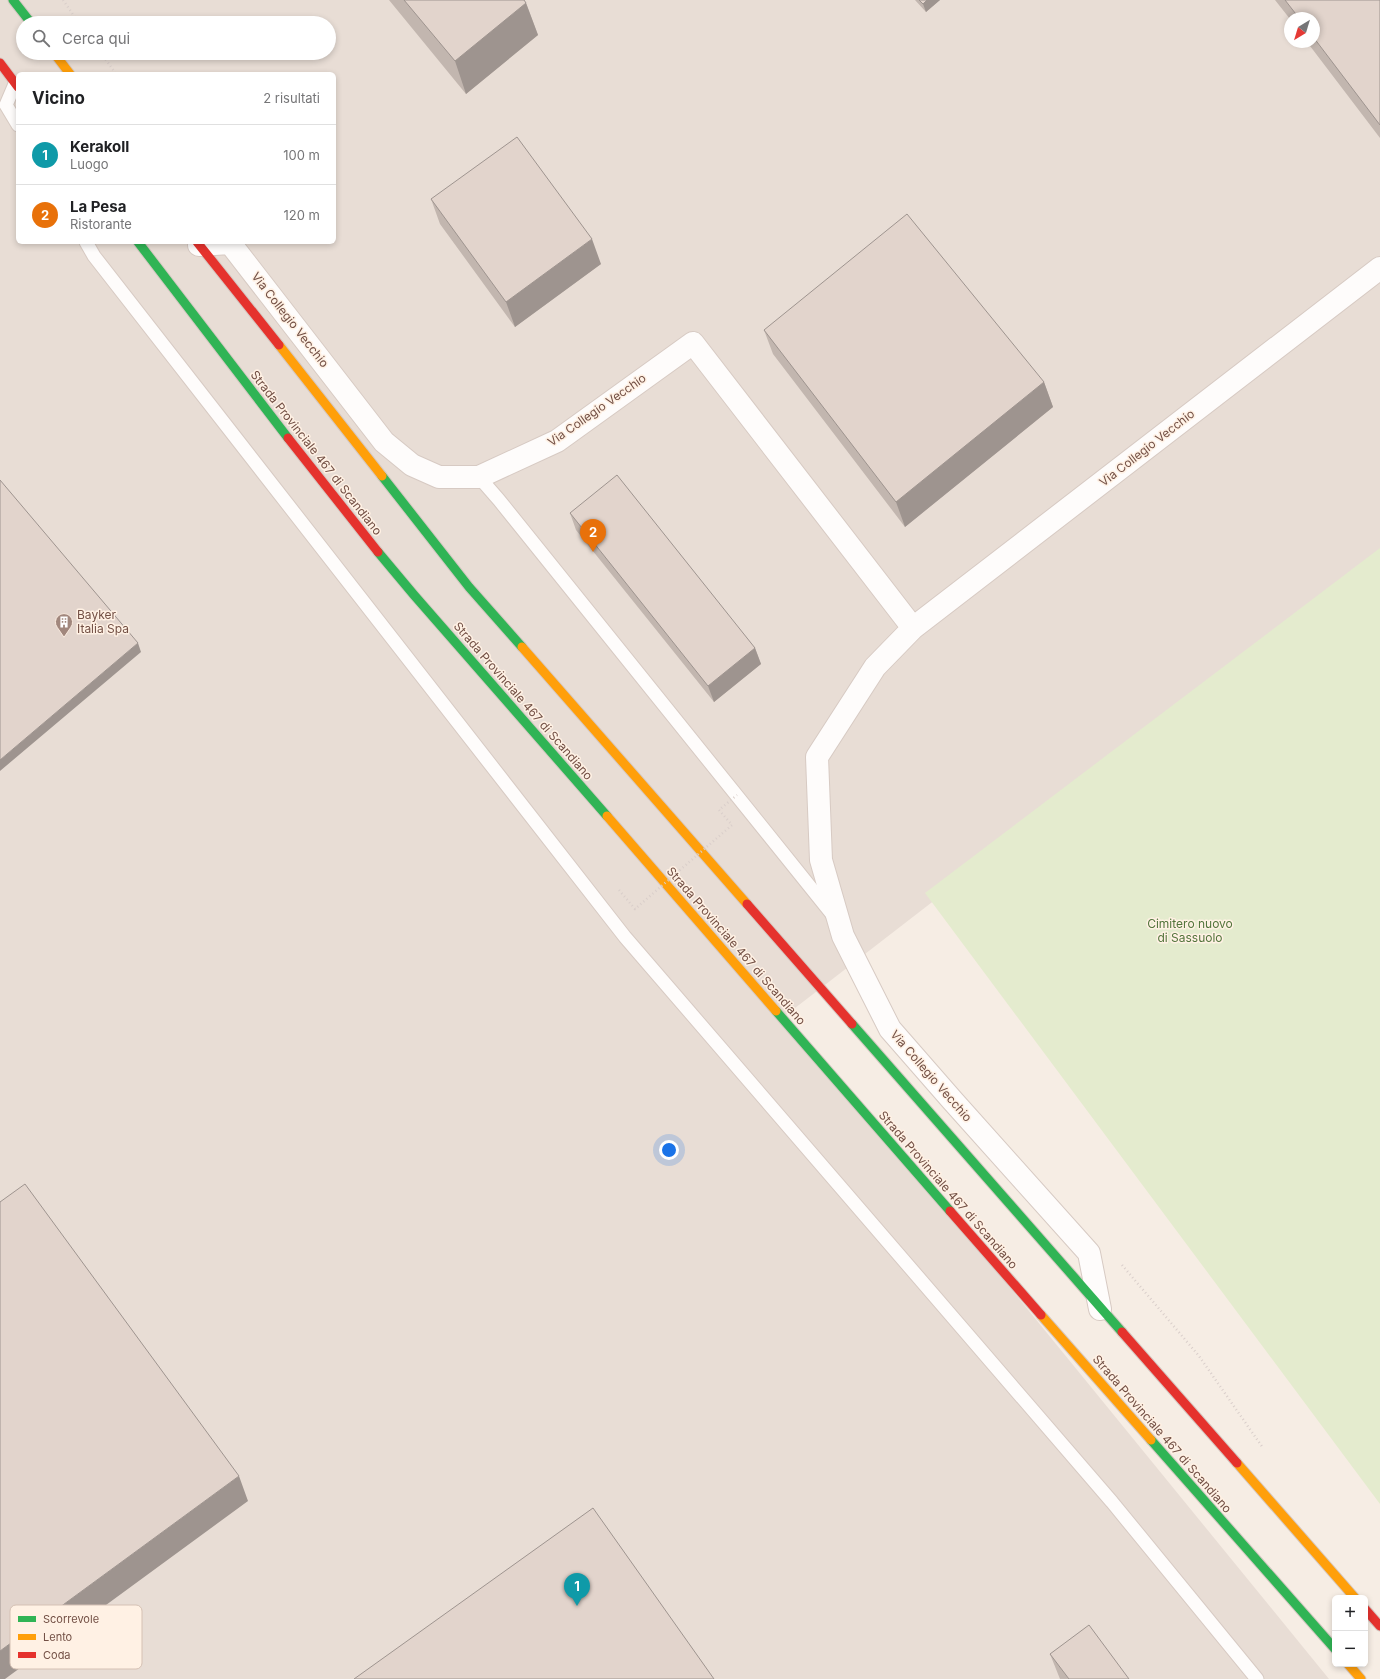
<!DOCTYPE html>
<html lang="it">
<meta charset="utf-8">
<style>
body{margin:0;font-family:Inter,sans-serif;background:#f6f6f6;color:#202124}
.controls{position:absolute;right:12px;bottom:12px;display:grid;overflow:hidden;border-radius:6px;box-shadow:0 2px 6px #0003}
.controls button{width:36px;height:36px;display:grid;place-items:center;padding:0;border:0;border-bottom:1px solid #e0e0e0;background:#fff;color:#202124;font:20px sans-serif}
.compass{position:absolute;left:1284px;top:12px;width:36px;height:36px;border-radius:50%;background:#fff;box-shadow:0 2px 6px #0003;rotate:218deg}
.you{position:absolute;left:669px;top:1150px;width:14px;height:14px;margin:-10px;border:3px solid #fff;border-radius:50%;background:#1a73e8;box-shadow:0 0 0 6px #1a73e833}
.badge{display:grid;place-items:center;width:26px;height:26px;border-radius:50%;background:#a1877d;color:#fff;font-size:13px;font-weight:700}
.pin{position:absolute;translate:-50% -33px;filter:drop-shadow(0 1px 2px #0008)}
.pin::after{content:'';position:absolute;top:21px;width:14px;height:12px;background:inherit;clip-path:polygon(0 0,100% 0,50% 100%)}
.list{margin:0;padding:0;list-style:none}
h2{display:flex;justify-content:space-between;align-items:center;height:52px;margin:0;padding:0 16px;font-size:17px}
h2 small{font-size:13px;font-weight:400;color:#757577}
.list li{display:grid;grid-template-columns:26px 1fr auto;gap:12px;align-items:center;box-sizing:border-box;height:60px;padding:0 16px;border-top:1px solid #e0e0e0}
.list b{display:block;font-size:15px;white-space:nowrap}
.list p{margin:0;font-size:13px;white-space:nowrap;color:#757577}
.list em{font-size:13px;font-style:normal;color:#757577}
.icon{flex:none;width:22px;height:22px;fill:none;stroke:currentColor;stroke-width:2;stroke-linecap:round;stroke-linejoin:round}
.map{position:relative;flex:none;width:1380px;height:1679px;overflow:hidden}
.search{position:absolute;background:#fff;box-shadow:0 2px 6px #0003;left:16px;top:16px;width:320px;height:44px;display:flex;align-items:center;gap:10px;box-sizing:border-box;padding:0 14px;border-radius:22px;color:#757577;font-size:15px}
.panel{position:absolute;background:#fff;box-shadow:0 2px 6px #0003;left:16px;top:72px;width:320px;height:172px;border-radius:6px}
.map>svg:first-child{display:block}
.industrial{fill:#e8ddd5;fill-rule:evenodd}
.green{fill:#e4ebce}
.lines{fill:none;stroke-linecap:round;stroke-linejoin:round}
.lane-casing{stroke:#d7cac3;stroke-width:15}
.street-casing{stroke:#d7cac3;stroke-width:24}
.fast-casing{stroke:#d5c8c2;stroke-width:11}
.slow-casing{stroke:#d5c8c2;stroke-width:11}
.jam-casing{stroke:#d5c8c2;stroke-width:11}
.path{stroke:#d9ceca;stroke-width:2.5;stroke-dasharray:1 3;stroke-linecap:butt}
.lane{stroke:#fefcfb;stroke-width:13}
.street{stroke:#fefcfb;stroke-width:22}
.fast{stroke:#30b455;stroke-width:9}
.slow{stroke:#ff9f0a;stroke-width:9}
.jam{stroke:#e5322d;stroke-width:9}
.path-bridge{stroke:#d9ceca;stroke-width:2.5;stroke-dasharray:1 3;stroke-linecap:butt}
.wall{fill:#c2b6af}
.shaded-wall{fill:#9e948f}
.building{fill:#e2d4cc;stroke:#9e948f}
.labels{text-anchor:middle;stroke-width:3;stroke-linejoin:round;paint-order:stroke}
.street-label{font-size:12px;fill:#735045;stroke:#fff1e4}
.poi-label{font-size:12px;fill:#735045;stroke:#fff1e4;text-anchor:start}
.park-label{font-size:12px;fill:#52743b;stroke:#fff1e4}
.key{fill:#fff1e4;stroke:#d5c1b4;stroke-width:1}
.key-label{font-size:11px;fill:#735045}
</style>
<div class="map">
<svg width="1380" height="1679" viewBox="0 0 1380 1679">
<rect width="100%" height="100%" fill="#f6ede4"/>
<path class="industrial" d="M0,0H1380V556L786,1015L862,1106L1329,1679H0ZM1290,18H1314V42H1290ZM23,23H329V53H23ZM18,74H334V242H18Z"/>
<path class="green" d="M1380,548V1504L925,893Z"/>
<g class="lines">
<g class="lane-casing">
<path id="lane" d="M15,84L6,105L18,125
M86,242L94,256L625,937L1112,1502L1257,1679
M479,477L499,500L832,914"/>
</g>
<g class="street-casing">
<path id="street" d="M199,245L230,243L384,442L412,465L439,477H479L557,441L693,343L913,628L875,667L817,757L821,860L843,936L890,1029L952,1100L1089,1253L1100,1309
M913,628L1380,268"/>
</g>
<g class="fast-casing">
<path id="fast" d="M13,0L31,23
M138,242L288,438
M382,476L469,587L522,647
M378,552L414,595L607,816
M776,1011L950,1211
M852,1024L1122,1332
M1151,1440L1335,1649"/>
</g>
<g class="slow-casing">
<path id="slow" d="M54,53L70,74
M279,345L382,476
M522,647L747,904
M607,816L776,1011
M1041,1315L1151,1440
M1237,1463L1355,1598
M1348,1664L1361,1679"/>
</g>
<g class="jam-casing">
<path id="jam" d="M0,63L18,87
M197,242L279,345
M288,438L378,552
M747,904L852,1024
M950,1211L1041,1315
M1122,1332L1237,1463
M1365,1609L1380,1626"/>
</g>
<path class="path" d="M63,0L79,23
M101,53L116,74
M1122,1265L1199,1356L1263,1448"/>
<use href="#lane" class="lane"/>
<use href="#street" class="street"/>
<use href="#fast" class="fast"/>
<use href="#slow" class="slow"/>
<use href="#jam" class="jam"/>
<path class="path-bridge" d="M619,890L635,909L732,825L719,810L737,795"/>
</g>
<path class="wall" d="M389,0H524L526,3L538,35L466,94Z
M915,0H940L926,12Z
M1275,0H1380V138L1307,42H1314V18H1290V19Z
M431,199L601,264L515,327L440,224Z
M764,330L1044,382L1053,407L905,527L773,354Z
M570,513L755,648L761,664L714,702L576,530Z
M1050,1654L1129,1679H1060Z"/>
<path class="shaded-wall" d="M927,0H940L926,12L923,4Z
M526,3L538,35L466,94L455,61Z
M592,239L601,264L515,327L506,302Z
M1044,382L1053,407L905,527L896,502Z
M138,643L141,652L0,771V760Z
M755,648L761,664L714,702L708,686Z
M239,1476L248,1501L5,1679H0V1651Z"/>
<path class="building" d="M404,0H524L526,3L455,61Z
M919,0H927L923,4Z
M1285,0H1380V125L1314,38V18H1299Z
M517,137L592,239L506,302L431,199Z
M907,214L1044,382L896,502L764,330Z
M617,475L755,648L708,686L570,513Z
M0,480L138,643L0,760Z
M25,1184L239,1476L0,1651V1202Z
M593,1508L714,1679H354Z
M1089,1625L1129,1679H1069L1050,1654Z"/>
<defs>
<g id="building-pin" transform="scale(0.9)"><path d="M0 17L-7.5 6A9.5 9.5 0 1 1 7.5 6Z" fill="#a1877d" stroke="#fff1e4"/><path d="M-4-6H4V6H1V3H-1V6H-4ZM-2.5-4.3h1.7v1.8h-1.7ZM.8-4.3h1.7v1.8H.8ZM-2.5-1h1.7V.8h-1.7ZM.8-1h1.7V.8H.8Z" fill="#fff"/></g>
</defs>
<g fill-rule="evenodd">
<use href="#building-pin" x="64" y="622"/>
</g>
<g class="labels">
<g class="street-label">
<text transform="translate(290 320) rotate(52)" y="4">Via Collegio Vecchio</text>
<text transform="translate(597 410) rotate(-35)" y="4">Via Collegio Vecchio</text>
<text transform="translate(1147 448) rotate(-38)" y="4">Via Collegio Vecchio</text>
<text transform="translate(316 453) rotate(52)" y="4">Strada Provinciale 467 di Scandiano</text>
<text transform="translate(523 701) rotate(49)" y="4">Strada Provinciale 467 di Scandiano</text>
<text transform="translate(736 946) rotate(49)" y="4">Strada Provinciale 467 di Scandiano</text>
<text transform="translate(931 1076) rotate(49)" y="4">Via Collegio Vecchio</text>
<text transform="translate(948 1190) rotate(49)" y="4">Strada Provinciale 467 di Scandiano</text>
<text transform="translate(1162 1434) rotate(49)" y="4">Strada Provinciale 467 di Scandiano</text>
</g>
<g class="poi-label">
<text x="77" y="619">Bayker<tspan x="77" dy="14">Italia Spa</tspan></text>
</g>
<g class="park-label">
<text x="1190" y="928">Cimitero nuovo<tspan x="1190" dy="14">di Sassuolo</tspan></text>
</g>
</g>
<rect x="10" y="1605" width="132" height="64" rx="6" class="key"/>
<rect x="18" y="1616" width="18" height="6" fill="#30b455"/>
<rect x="18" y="1634" width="18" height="6" fill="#ff9f0a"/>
<rect x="18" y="1652" width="18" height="6" fill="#e5322d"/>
<g class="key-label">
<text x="43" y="1623">Scorrevole</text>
<text x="43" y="1641">Lento</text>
<text x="43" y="1659">Coda</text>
</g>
</svg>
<div class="controls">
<button>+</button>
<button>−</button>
</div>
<svg class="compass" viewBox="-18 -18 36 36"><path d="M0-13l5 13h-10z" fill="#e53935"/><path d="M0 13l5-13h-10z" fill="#757577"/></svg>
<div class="you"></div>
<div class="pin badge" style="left:577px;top:1606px;background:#0f9aa8">1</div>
<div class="pin badge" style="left:593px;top:552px;background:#e8710a">2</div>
<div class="search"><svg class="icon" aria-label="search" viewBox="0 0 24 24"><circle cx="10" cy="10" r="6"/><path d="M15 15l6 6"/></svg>Cerca qui</div>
<section class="panel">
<h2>Vicino<small>2 risultati</small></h2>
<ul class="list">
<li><span class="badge" style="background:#0f9aa8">1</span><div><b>Kerakoll</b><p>Luogo</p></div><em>100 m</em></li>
<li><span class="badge" style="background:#e8710a">2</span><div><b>La Pesa</b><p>Ristorante</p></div><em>120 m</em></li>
</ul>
</section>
</div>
